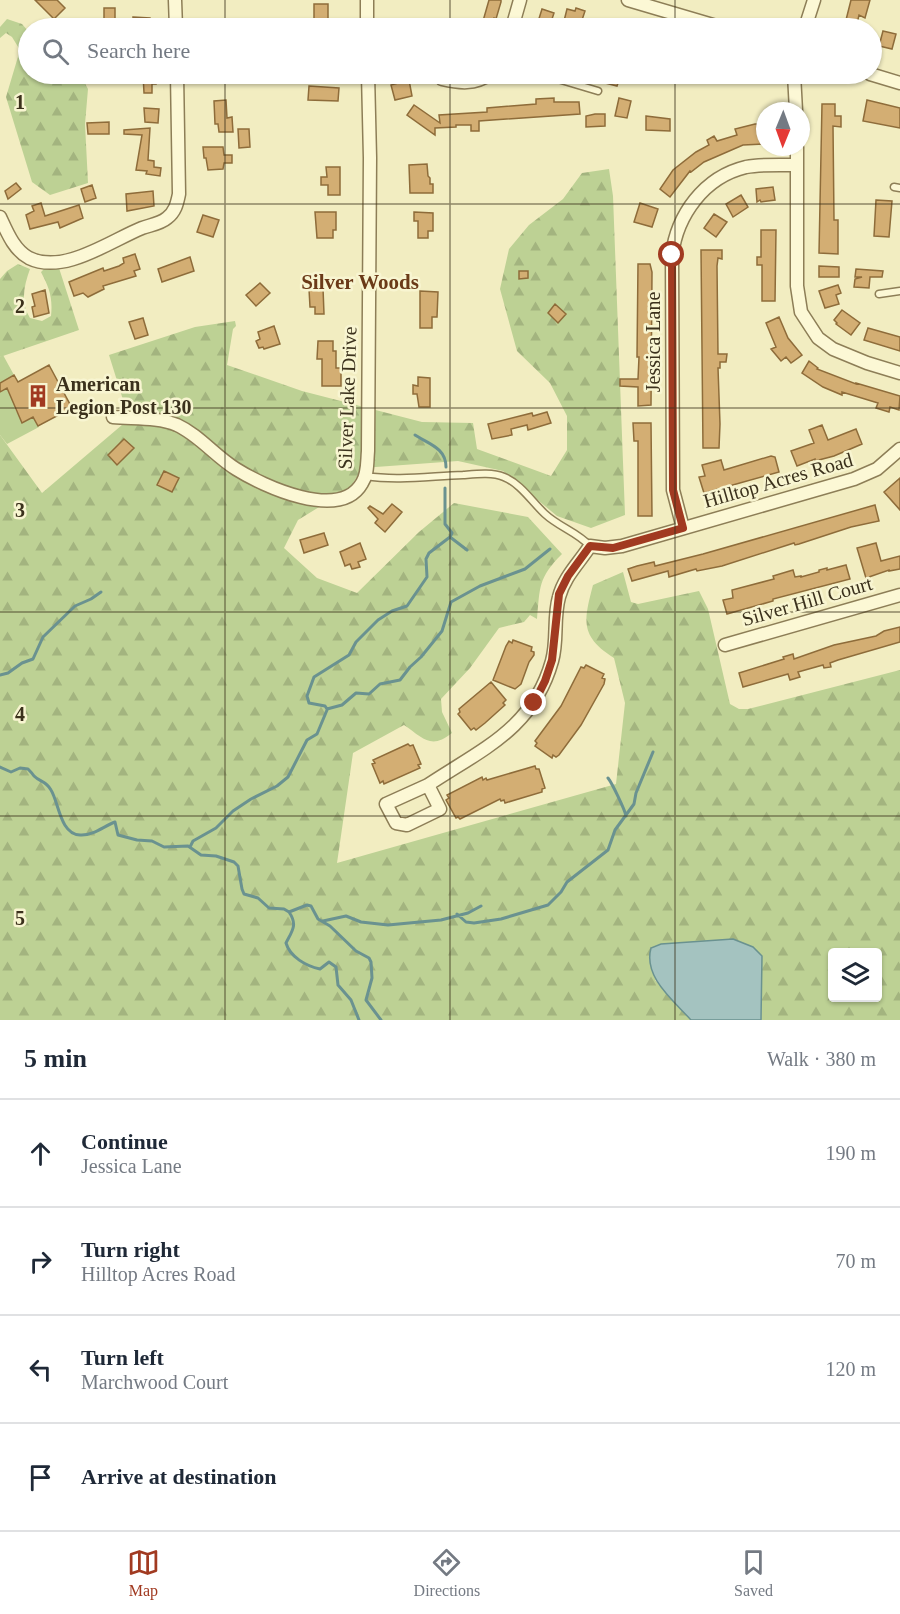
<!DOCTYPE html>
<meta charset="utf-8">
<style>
body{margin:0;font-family:Georgia,serif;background:#f2f2f3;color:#1f2937}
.controls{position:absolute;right:18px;bottom:18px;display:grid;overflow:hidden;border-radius:6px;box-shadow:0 2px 4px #0004}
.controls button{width:54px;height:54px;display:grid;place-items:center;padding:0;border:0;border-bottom:2px solid #e0e1e3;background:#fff;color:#1f2937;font:30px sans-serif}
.compass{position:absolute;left:756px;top:102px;width:54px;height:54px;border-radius:50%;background:#fff;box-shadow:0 2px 4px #0004;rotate:181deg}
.stop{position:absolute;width:18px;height:18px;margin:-14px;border:4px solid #a13a21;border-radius:50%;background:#fff}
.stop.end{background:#a13a21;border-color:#fff;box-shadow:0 2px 6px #0008}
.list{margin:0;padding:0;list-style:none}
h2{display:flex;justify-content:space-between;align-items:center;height:78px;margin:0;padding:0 24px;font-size:26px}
h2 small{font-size:20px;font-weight:400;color:#747a83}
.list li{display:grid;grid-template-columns:39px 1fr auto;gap:18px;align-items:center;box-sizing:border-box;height:108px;padding:0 24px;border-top:2px solid #e0e1e3}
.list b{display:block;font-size:22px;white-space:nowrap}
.list p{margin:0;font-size:20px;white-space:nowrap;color:#747a83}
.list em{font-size:20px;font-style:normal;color:#747a83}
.icon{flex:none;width:33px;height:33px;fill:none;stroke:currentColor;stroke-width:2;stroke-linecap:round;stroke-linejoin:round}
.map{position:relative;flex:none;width:900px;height:1020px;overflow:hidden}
.search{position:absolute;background:#fff;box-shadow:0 2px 4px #0004;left:18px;right:18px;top:18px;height:66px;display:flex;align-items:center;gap:15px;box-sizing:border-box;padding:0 21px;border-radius:33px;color:#747a83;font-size:22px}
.sheet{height:510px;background:#fff}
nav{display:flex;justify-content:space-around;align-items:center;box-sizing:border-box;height:84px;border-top:2px solid #e0e1e3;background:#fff;font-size:16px;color:#747a83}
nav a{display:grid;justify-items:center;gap:3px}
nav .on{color:#a13a21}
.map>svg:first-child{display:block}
.grass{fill:#bdd194}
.forest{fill:url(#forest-firs);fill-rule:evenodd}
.water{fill:#a4c3c0;stroke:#6a9290;stroke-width:1.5}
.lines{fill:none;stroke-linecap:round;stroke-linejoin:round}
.stream{stroke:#6a9290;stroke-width:3}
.building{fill:#d3ae73;stroke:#8e6c3a;stroke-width:1.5}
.service-casing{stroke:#8d7e57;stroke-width:9}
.minor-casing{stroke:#8d7e57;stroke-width:15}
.service{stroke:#fcf8d5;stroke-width:6}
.minor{stroke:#fcf8d5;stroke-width:12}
.route{stroke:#a13a21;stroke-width:8}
.grid{fill:none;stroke:#3b311c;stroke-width:1.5;stroke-opacity:0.55}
.labels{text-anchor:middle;stroke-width:5;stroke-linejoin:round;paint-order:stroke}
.street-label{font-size:20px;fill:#3b311c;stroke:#f8f5d1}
.poi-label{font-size:20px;font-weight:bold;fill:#3b311c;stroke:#f8f5d1;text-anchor:start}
.neighbourhood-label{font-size:21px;font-weight:bold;fill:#6b3a18;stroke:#f8f5d1}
.grid-label{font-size:20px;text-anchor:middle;font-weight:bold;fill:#3b311c;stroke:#f8f5d1;stroke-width:5;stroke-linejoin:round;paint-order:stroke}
</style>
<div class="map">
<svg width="900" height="1020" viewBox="0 0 900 1020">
<defs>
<pattern id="forest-firs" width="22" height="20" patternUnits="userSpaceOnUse" patternTransform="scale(1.5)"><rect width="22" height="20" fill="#bdd194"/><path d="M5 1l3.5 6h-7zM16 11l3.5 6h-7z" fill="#a3b47f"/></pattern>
</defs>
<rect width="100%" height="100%" fill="#f2edc1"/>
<path class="grass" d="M3,355L14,375L0,383V357Z
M0,388L2,391L7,388L14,402L19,404L14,407L22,422L33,417L39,427L7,444L0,435Z"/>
<path class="forest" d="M7,19L22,24L28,31V74H80L88,89L85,124L88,183L50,195L32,182L6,97L20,50L12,37L6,33L0,38V27Z
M609,169L613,196L625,515L591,528L557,516L503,471L458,461L362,468L350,488L298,520L284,548L317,578L357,593L419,532L454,503L528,517L562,554C538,578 540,587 537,619L530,615L524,622L499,628L470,668L441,699L442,712L452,733C431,750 423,738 404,725L353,753L337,863L616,784L625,703L614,658C579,636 584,620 593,585L623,572L631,602L638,604L699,591L708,609L730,704L739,709H748L900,670V1020H761L762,956L655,980L691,1020H0V435L42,493L129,419L109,355L195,327L235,321L236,326L233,329L227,365L302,391L422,422L473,423L477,449L551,476L567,450V416L550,383L517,351L500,289L509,249L529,225L563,199L582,173ZM832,952H878V998H832Z
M18,264L30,269C24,286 20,302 30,318L42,321L51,316C53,298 49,287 41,272L44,269L59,268L79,330L0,357V279L7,271Z"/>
<path class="water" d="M733,939L753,947L762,956L761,1020H691C673,1000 643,977 651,948L661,944Z"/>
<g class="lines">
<path class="stream" d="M415,435C429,444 446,448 446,467
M445,488V524L452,533L450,537
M450,537L429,553L426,559L427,577L407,606L392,611L378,620L356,642L349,655L314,677L307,696L309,703L325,706L327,709L342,705L356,693L369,694L380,684L400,680L410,667L421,657L442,631L451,602L480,586L525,569L550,549
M450,537L467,550
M0,675L8,673L22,663L33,659L43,637L75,606L91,599L101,592
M0,767L11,772L20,768L28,769C30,771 32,773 34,776C40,782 46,781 51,790C59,803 60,834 80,835C93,836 104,826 115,822L118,835L137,840L152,841L164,847L188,846L201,855L216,856L234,862L238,866L242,889L244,894L258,898L269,908L284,909L289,912L307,905L311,906L318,919L330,926L356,951L369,958L371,962L372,978L366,1000L381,1020
M608,778C612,783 625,810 626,816
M190,847L193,841L216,828L233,811L251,799L277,786L288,777L307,740L317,734L327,710
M289,912C298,925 292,931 286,943C290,957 306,966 320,969L329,962L336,967L338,985L351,1000L359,1020
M457,914L466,922L474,923L501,919L548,905L561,892L567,882L608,850L615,830L634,804L636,793L653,752
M323,921L346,916L361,922L388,925L441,920L468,913L481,906"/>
</g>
<path class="building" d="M35,0H57L65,8L54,19Z
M489,0H501V2L496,19L494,18L491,28H481Z
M851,0H870L865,18L859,15L856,28H822L825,19L845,24Z
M314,4H328V22H314Z
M104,8H115V20H104Z
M576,8L585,11L580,26L564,21L567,9L575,11Z
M542,9L554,13L549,28L537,25Z
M133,17L150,18V26L133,28Z
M883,31L896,34L892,49L879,46Z
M143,74H155L156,84H152V93H144Z
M608,74H621L617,86L605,83Z
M409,80L412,96L395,100L391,85Z
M309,86L339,88L338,101L308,100Z
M554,98V102H579L580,114L479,121V131H471V125H456V127L435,128V135L407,115L414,105L440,123L439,115L487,112V108L536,104V99Z
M619,98L631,101L627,118L615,116Z
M226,100L227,118L232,117L233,132H219L218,124H215L214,101Z
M867,100L900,108V128L863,121Z
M822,104H835V116H841V127L833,126L834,220H838V254L819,253Z
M144,108L159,109L158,123L145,122Z
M595,114H605V126L586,127V116Z
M646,116L670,119V131L646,130Z
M109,122V134H88L87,123Z
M755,124H765V144L743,145L704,162L691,172L690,171L670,197L660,189L673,170L696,152L709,145L707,140L714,136L717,141L737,135L735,129Z
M150,128L148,160L154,161V167L161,168L160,176L146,174L147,171L136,170L142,135L124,134V130Z
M238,129H249L250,147L239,148Z
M203,147H223L224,155H232V163H224L223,169L208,170L206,158H204Z
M427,164L428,176L430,178V184H433V193H410L409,165Z
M326,167H340V195H328V185H321V177H327Z
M16,183L21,189L8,199L5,191Z
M92,185L96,198L85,202L81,189Z
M773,187L775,200L761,202L760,200L757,202L756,189Z
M153,191L154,206L127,211L126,194Z
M741,195L748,207L733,217L726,204Z
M876,200L892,201L889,237L874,236Z
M41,203L45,216L79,205L83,218L60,228L58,222L30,229L26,215L34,211L32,206Z
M640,203L658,209L652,227L634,222Z
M315,212H336V230H333V238H317Z
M414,212L433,213V231H428V238H418V221H414Z
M714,214L727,222L716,237L704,228Z
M203,215L219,220L213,237L197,232Z
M761,230H776L775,301H762V265H757V257H761Z
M701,250H722V259L718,258L717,266L718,354H727L726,362H720V368H718L720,424L719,448H703Z
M135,254L140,269L134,271L136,276L103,286L104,289L88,297L83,293L74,296L69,282L103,268L104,271L119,266L124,263L123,258Z
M190,257L194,271L162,282L158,269Z
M638,264H650L652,272L651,405L638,406V387L620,386V379H638L639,357H637Z
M819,266L839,267V277H819Z
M856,269L883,271L882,277H870L869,288L854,287L855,279L862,277H855Z
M519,271H528V278L519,279Z
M260,283L270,293L256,306L246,295Z
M838,285L841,293L836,295L839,304L825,308L819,291Z
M323,288L324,314H315V307H310L309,289Z
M45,290L49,313L34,317L32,307L35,306L32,294Z
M420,291L438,292L437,317H432V328H420Z
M555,304L566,314L558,323L548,313Z
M842,310L860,323L851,335L836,324L837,323L834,320Z
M779,317L788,338L802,355L791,363L786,357L781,361L771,349L776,347L766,323Z
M143,318L148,335L135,339L129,322Z
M274,326L280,344L264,349L263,347L259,348L256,341L260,339L258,332Z
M868,328L900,337V351L864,340Z
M318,341H333V351H336V368H341V386H322V359H317Z
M809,361L818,368L817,369L856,384V383L900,396L899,410L890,407L889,412L876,408L878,403L842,392V395L823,387L802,373Z
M49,365L72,408L38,426L33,417L22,423L7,388L0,392V383L14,375L18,382Z
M418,377L430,378V407H419L417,394H413V385L418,386Z
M547,412L551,423L528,430L527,425L511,429L512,435L492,439L488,424L532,413L533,416Z
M633,423H651L652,516H638V441H634Z
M822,425L828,440L856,429L862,444L834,456L815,461V459L797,466L791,451L814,443L809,430Z
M124,439L134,448L117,465L108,455Z
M771,456L775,457L779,472L704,493L699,477L705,476L702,465L721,460L724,470Z
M164,471L179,478L172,492L157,485Z
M900,478V510L884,492Z
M392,504L402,512L385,532L375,523L378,519L368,508L370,506L383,514Z
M875,505L879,521L851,527L799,544L795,545L794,543L722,566L697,571L696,569L669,577L668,571L632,581L628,569L637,566L654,562L655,566L703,554Z
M324,533L328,545L304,553L300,540Z
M360,543L366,559L358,562L360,567L352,569L350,564L345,566L340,552Z
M876,543L881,561L900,556V569L889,571V570L866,578L857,548Z
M846,565L850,579L773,599V601L727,614L723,600L733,598L732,590L774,579L773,576L793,570L795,577L801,576V577L819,572V570L827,568V570Z
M900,627V642L838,660L830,663L831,667L824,668L823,665L798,672L800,677L790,680L788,674L743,687L739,673L784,659L783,657L793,654L794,659L834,645L876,636L884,631Z
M513,640L532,647L531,651L534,652V655L529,662L521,684L515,689L493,680L506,646L509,641L512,643Z
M586,665L604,674L602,678L605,679L604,684L581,725L559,755L556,757L553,755L552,758L535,746L537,743L535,741L561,706L581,667L584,668Z
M491,682L506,700L503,703L505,705L485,723L476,730L474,728L471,730L458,714L460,712L459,709Z
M408,744L410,746L413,745L421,764L418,765L420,768L384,784L383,781L380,783L372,764L375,763L373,760Z
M535,766L536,769H539L545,788L542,789V792L505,803L504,800L501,801L500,799L460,819L458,817L456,818L446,800L449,798L447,795L482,777L483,780L486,778L487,780Z"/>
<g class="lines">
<g class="service-casing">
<path id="service" d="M541,74L598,91
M894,187L900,188
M879,294L900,291
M366,476C397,481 431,476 463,475C476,474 492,472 504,477C521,484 532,502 545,514C559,527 577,532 590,546"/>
</g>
<g class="minor-casing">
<path id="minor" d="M175,0L176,28
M367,0V28
M628,0L723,28
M512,28L520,0
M805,28L814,0
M794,74L796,111
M870,74L900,83
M442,79C459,83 475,85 490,74
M797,147V286L801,312L818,338L833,349L867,363L900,373
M0,217C7,232 14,250 29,258C64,275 110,241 142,228C150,225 160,224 167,218C175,212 177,204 179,194L177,74
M113,417C133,419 158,417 177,425C199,435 215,456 236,469C263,486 340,522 362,483C368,474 367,462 368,451L370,158L368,74
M683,528L673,490L672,255C677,215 704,177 746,167C762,164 780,165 797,165
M725,645L900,595
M428,785C482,749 533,729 552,661C558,640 553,618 559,597C564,577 579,563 590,546L605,548L622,546L854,479L877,469L900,449
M428,785L440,809L407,825L396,823L386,804Z"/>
</g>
<use href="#service" class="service"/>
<use href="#minor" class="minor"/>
</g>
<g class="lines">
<path class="route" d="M534,703L545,681L552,660L559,594L568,576L590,546L613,548L683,528L673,490L672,255"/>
</g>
<path class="grid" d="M225,0V28M450,0V28M675,0V28M225,74V1020M450,74V1020M675,74V1020M0,204H900M0,408H900M0,612H900M0,816H900"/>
<defs>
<g id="building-bare" transform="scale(1.8)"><path d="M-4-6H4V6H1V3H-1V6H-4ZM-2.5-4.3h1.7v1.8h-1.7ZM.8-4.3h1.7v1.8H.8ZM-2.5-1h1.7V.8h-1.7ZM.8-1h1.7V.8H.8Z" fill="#a13a21" stroke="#f8f5d1" stroke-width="2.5" paint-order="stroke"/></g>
</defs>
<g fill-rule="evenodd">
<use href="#building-bare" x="38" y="396"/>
</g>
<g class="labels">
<g class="street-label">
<text transform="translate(653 342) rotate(-90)" y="7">Jessica Lane</text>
<text transform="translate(347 398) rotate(-88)" y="7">Silver Lake Drive</text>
<text transform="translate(778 480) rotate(-16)" y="7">Hilltop Acres Road</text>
<text transform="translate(807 601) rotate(-16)" y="7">Silver Hill Court</text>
</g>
<g class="poi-label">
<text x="56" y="391">American<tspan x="56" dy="23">Legion Post 130</tspan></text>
</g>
<g class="neighbourhood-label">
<text x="360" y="289">Silver Woods</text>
</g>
</g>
<g class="grid-label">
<text x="20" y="109">1</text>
<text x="20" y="313">2</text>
<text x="20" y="517">3</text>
<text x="20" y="721">4</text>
<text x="20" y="925">5</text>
</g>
</svg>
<div class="controls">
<button><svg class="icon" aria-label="layers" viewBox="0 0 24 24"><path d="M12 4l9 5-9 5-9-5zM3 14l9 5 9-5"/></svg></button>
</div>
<svg class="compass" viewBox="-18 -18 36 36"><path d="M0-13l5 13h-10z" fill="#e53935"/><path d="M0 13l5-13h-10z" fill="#747a83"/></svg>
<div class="stop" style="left:672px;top:255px"></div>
<div class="stop end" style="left:534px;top:703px"></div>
<div class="search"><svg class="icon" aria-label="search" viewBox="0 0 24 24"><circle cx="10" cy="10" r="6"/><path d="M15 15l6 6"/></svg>Search here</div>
</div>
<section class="sheet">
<h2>5 min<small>Walk · 380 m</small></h2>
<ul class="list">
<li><svg class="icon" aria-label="ahead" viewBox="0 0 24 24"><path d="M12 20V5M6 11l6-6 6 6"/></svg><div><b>Continue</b><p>Jessica Lane</p></div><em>190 m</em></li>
<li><svg class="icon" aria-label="right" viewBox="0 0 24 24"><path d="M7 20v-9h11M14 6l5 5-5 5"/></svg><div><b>Turn right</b><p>Hilltop Acres Road</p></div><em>70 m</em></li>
<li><svg class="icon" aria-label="left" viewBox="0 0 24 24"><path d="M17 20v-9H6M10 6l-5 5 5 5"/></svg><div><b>Turn left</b><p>Marchwood Court</p></div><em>120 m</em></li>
<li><svg class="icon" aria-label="arrive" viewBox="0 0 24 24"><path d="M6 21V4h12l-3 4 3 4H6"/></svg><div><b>Arrive at destination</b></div></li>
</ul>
</section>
<nav>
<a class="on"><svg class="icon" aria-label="map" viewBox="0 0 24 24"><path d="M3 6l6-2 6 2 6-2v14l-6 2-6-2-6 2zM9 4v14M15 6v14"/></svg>Map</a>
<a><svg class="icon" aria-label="directions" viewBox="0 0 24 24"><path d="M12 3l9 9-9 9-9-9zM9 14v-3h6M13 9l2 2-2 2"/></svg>Directions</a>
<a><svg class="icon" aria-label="saved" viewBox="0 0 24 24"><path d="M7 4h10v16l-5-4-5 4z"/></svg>Saved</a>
</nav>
